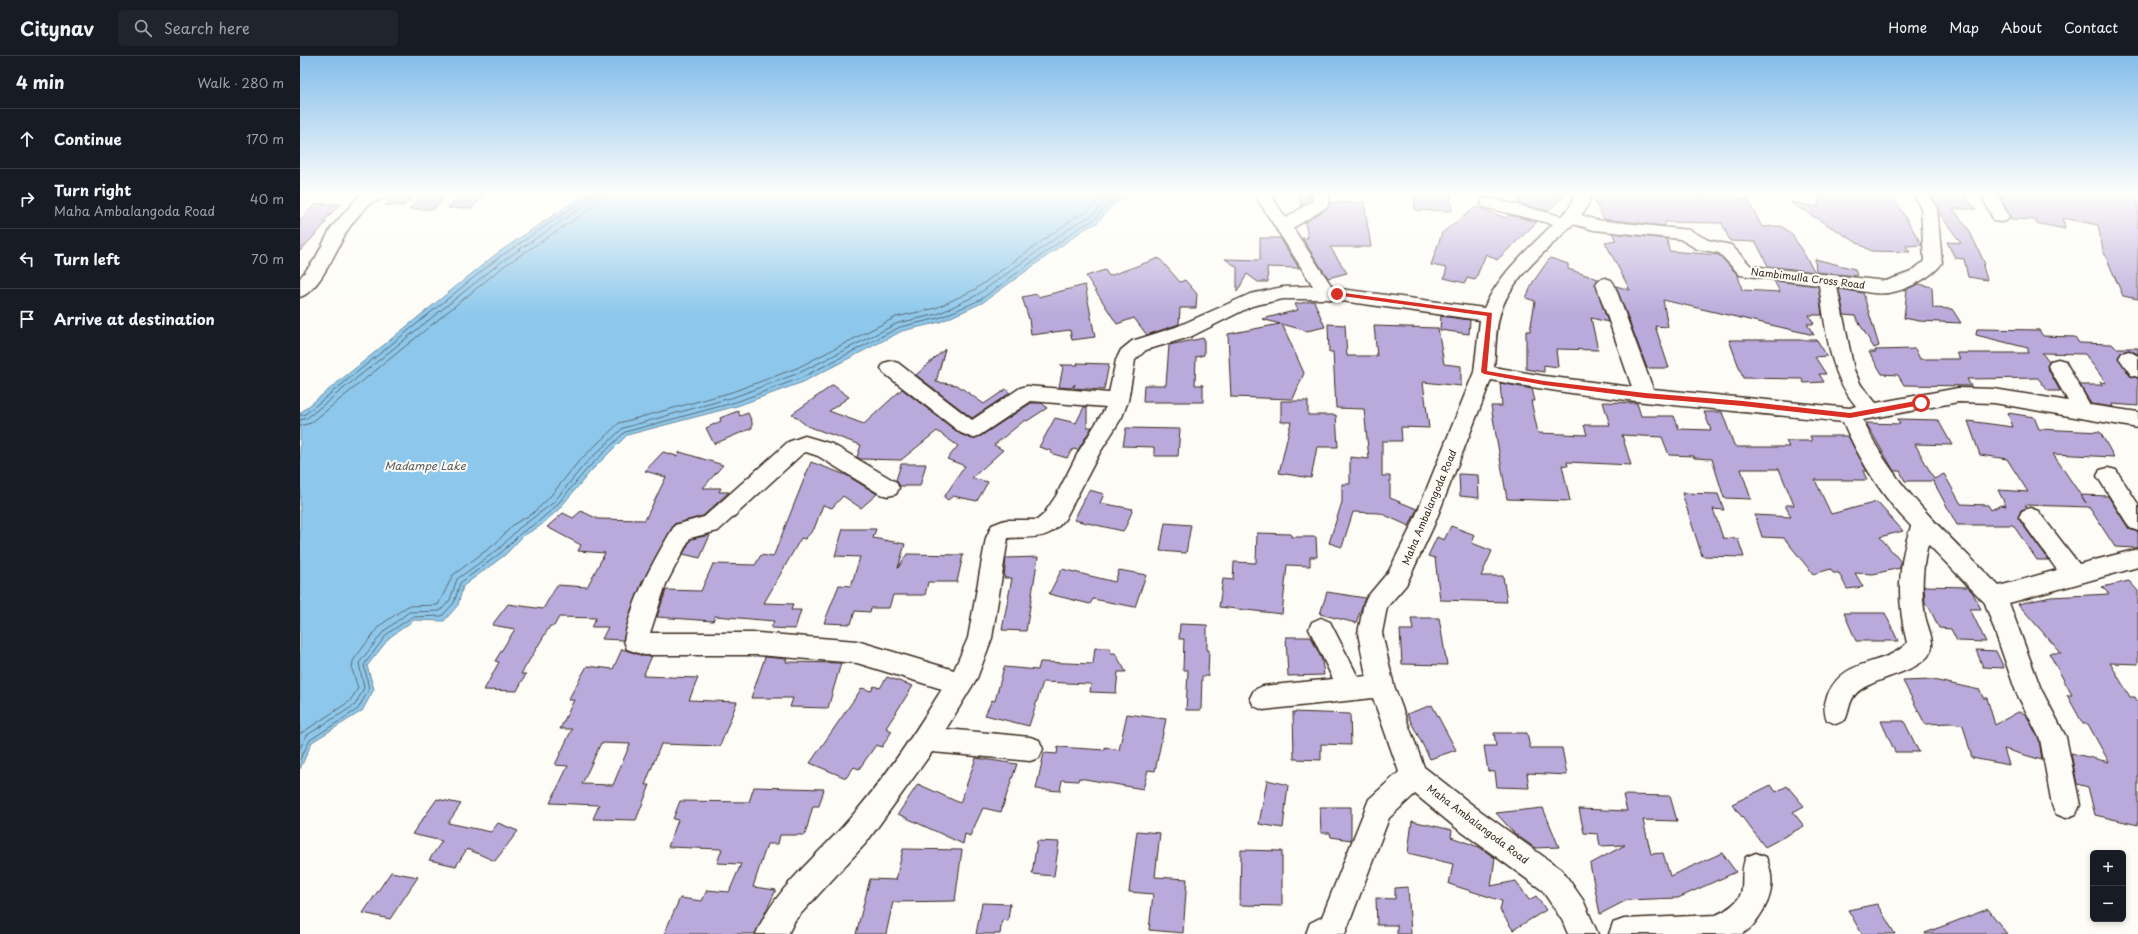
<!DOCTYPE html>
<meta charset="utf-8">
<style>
body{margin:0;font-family:"Playpen Sans",sans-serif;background:#20242c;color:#f1f3f6}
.controls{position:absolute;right:12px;bottom:12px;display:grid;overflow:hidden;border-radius:6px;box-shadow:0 2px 6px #0003}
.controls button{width:36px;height:36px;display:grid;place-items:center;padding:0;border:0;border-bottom:1px solid #363941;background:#171b24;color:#f1f3f6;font:20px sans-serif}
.stop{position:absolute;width:12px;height:12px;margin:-9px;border:3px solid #d93025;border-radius:50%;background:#fff}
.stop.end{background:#d93025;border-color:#fff;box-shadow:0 1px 4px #0008}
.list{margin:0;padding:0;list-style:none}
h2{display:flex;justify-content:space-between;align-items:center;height:52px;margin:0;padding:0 16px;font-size:17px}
h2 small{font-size:13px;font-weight:400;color:#9ea1a6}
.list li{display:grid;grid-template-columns:26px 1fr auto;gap:12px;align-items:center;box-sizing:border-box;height:60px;padding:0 16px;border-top:1px solid #363941}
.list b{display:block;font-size:15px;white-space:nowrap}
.list p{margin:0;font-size:13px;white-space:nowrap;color:#9ea1a6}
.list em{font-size:13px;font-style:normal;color:#9ea1a6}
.icon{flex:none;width:22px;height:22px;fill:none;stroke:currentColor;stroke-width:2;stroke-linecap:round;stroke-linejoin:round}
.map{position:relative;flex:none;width:1838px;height:878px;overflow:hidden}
header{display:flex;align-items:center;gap:24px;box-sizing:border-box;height:56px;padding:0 20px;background:#171b24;border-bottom:1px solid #363941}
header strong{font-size:19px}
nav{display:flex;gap:22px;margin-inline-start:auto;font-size:14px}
.search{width:280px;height:36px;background:#20242c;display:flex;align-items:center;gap:10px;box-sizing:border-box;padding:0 14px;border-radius:6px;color:#9ea1a6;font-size:15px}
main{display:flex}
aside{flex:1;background:#171b24}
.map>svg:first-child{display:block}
.water{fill:#8dc8ec;stroke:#6c899a}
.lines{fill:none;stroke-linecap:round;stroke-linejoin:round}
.shore{stroke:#5c6970;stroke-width:1}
.building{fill:#baaadb;stroke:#3b2a1e;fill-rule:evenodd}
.minor-casing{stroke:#3b2a1e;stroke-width:3}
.minor{fill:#fdfcf7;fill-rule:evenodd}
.route{fill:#d93025}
.labels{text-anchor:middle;stroke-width:4;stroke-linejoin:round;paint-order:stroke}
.street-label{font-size:10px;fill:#3b2a1e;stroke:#fdfcf7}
.water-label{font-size:11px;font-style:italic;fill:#54595c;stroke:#fdfcf7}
</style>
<header>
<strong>Citynav</strong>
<div class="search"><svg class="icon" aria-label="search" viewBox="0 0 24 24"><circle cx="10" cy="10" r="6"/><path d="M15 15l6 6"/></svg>Search here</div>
<nav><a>Home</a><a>Map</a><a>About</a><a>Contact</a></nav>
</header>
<main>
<aside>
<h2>4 min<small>Walk · 280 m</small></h2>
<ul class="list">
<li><svg class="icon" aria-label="ahead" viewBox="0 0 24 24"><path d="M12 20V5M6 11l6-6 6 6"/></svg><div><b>Continue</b></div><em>170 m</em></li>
<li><svg class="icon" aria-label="right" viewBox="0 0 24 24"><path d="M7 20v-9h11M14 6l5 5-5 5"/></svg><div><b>Turn right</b><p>Maha Ambalangoda Road</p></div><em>40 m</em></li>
<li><svg class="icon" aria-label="left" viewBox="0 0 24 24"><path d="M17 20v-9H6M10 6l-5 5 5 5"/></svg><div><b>Turn left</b></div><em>70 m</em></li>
<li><svg class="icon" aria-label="arrive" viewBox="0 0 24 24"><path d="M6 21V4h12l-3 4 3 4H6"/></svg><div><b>Arrive at destination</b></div></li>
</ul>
</aside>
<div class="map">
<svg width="1838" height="878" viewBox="0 0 1838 878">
<rect width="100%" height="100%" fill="#fdfcf7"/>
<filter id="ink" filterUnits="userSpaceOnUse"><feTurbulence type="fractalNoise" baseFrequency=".025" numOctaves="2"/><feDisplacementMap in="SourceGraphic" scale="8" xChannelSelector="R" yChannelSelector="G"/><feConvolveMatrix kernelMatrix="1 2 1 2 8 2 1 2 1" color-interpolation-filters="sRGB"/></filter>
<g filter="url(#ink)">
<path class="water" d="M288,136H833L810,152L797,167L783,174L682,247L640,266L602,275L503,326L437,350L327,379L290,416L259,453L240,470L223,480L205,499L163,530L158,549L144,565L114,564L90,581L67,610L74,633L62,655L12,686L0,713V357L196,198Z"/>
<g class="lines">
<path class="shore" d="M0,359H4L198,202L288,141L290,136
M0,364L7,362L201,206L291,145L295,136
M0,370L11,367L204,210L295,150L300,144L301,136
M0,678L50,645L58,632L52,613L53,605L79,570L108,550L138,549L153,519L195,488L214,468L232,458L248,443L279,405L319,367L432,336L497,312L596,261L636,252L674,234L774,162L788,155L807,136
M0,692L7,679L55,649L64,632L59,607L84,575L109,556L140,555L150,544L157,523L199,493L218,473L253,447L284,409L323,372L434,341L499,317L598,267L638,258L677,239L777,167L792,160L804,146L818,136
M0,703L10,684L58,653L69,633L64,609L87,578L112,561L142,560L154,547L160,527L202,496L221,477L238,466L256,450L287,413L325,376L436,346L501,322L600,271L639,262L680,244L780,171L794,164L807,149L826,136"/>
</g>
<path class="building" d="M99,136H119L104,150L85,149Z
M162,136H186L172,152H148Z
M998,136H1010V144L1001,150Z
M1114,136H1150L1152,155L1115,154Z
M1219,136H1245L1266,138L1248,155L1219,148Z
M1293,136H1399V140L1440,141L1441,144H1448L1462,171L1481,170L1491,177L1515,216L1468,210L1456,186L1430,185L1422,167L1365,166V170L1304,163L1292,141Z
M1519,136H1590L1622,189L1606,190L1610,196L1571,195L1491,147V146L1518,151Z
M1629,136H1661L1676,153H1653L1669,174L1685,208L1683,210L1687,224L1668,221L1664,203L1655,202L1647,186L1661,187L1639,157L1638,151Z
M1698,136H1838V243L1823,240L1803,194L1798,169L1763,162L1765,173L1736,167V164L1710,163V160Z
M122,139L146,140L134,153H109Z
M1064,146L1071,191H1030L1047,217L1028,222L1002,182H1008L1005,166L1028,152L1030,147Z
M16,148H41L23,166H27L0,195V163Z
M1176,151L1206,162L1209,159L1237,166L1197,204L1186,198L1175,224L1167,222L1165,227L1144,222L1147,212L1131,209L1142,177Z
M1312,177L1367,183L1369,195L1419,199L1438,219L1442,234L1480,236L1474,225L1518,230L1522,259H1509L1514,268H1507L1514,279L1363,244L1368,271L1355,270L1369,312H1347L1316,230L1330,234L1305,186L1316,184Z
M960,182H980L999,212L967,211L968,226H958L947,218L937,236V211L925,203L960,204Z
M859,202L880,226L885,224L897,238L896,252H880L879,268L847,279L834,262L817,268L786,220L805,214L809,220Z
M1250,202L1268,208V213L1298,223L1295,228L1308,266L1291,262L1298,294L1256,293L1258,311L1244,309V316L1226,313V275H1230L1235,245L1226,242L1233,226Z
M1515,203L1555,213L1557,220L1516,216Z
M1619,228L1632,231L1633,252L1652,253L1661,267L1619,265L1604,262L1607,233Z
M785,229L795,281L772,284L770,274L731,279L729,263L722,241L737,238L738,241Z
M1539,233L1563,237L1579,290L1574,292L1555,260L1544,259Z
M1014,245L1025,271L1007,275L982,268L1004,317L993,343L931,341L928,278L980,268L962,263L998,254L995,248Z
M1141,260L1170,264L1169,278L1140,274Z
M1028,268L1045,269L1047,300H1077L1074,270L1138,272L1144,308L1161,310V330L1123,326L1129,372L1101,371L1102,385H1082V420H1090V442L1117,453L1109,470L1080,457L1053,456L1042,491L1029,487L1042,446V428H1050V401L1069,403L1064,353L1036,352L1033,296H1029Z
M1677,273L1739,274L1743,280L1775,281L1779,287L1812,288L1816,292H1838V298L1829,294L1822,296L1818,301L1830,320L1838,322V350L1812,348L1813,351L1791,348L1780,329H1802L1800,326L1806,327L1785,298L1742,297L1749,306L1747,311L1760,335H1748L1738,322L1667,323L1671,330L1604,329L1598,319L1582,318L1569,296H1576L1575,294L1615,293L1620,303H1660L1656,297H1728V292L1676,279Z
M904,282V299L896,301L895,329H903V346H843L844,329H866L869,289Z
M1429,284H1517L1527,300L1515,301L1526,318H1519L1524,326L1504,327L1502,323L1443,322Z
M645,293L636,326L657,329L684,348L706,333L710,337L672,362L616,319Z
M777,307L809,308L804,334L773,332L775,328L771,332L759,331L763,311L760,309H778Z
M1200,327L1232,333L1235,345H1231L1238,377L1287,379L1284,369H1310L1303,346L1337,347L1341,360H1374L1379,373L1411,374L1404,356H1422L1434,389L1437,391H1489L1486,385H1512L1510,380H1548L1567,415H1563L1567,424H1515L1531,458L1577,446L1603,475L1580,481L1601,506L1600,512L1573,518L1555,517L1563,531L1547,533L1539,517H1533L1531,513L1513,518L1484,482L1462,481L1455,459L1491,461L1485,449H1494L1479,413H1441L1451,443L1424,442L1412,403L1394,402V400L1369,399L1362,381L1322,379L1331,409L1267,406L1268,410L1262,409L1270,445L1207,443L1191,350H1202Z
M533,329L549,341L529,355L564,368L602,333L660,378L672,383L681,380L731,347H742L747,352L727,365L725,364L694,389L703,394L672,422L688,426L677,445L653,440L648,444L644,441L665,410L647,403L658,390L637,375L601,404L560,403L557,401L561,389L507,370L492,358Z
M981,345H1008V359H1036L1038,391H1017L1011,422L979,417L991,366H981Z
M784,351H787V371H792L778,394L773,393L767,402L750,397L752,395L739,391L755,362L776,367Z
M438,355L440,360L448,357L452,366V372L414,388L406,372L421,365L420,362Z
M1708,357L1734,361L1739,373L1800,376L1814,401L1753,398L1786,447L1781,439L1808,440L1829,473L1838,476V492L1815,491L1789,451L1725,449L1727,452L1721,454L1718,462L1748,504H1737L1713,469H1657L1633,425H1605L1600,415H1594L1591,410L1566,367L1600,368L1597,363L1638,364L1652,389L1615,388L1634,423L1644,418L1661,448L1688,449L1691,454L1701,449L1706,450L1698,434L1728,436L1707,403L1680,399L1668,365L1713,371Z
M826,372L880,373L878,400H854V391L823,390Z
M363,396L377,400L380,396L423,409L403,432H421L419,436H429L403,460L374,468L343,524L331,554L323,584L302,583L308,571H291L296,562L259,561L254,570H250L221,618H226L217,635L184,634L199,606L195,605L215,573L192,569L208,548L243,553L257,529L287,531L305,497L278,495L281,489L247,471L263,457L273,462L281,455L298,463L345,464L366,421L345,415Z
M511,406L546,419L577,438L561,452L543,440L532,452L523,449L514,473L505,483L501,482L464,547L493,548L491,554H501L495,573L471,572L474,565L415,560L413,565L357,561L366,534L401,535L413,508L455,509L461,499L473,501Z
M601,408H626L620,430H600L596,424Z
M1159,418L1178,419L1179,442L1160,440Z
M789,434L804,438L800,447L833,453L826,470L823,475L774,464Z
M1382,437L1418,438L1424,454L1413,453L1423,482L1438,483L1444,501L1402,500Z
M865,467L891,469L886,497L860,495Z
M1151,470L1175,479L1172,487L1192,495L1181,520H1203L1207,546L1140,544L1135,502L1128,500L1137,481L1144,484Z
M543,473H576L573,482L605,488L598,512L607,498L663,499L657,526H628L625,539H593L589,552H571L570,556L555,555L551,568L524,567L539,529L551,530L560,501L535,500Z
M957,477L991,478V481H1016L1017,501H1010V510L987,509L982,558L919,551L923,523L933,524L934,506L956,507Z
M410,479L400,502L383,498L391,483Z
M738,501L726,575L702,574L712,522H704L706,502Z
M762,513L815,526L819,514L846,519L835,551L793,543L790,548L749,538Z
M1829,525L1838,535V608L1810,607L1830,641H1835L1838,647V769L1795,759L1788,731L1777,728L1771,697L1809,706L1788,668H1783L1767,639H1772L1749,597H1761L1718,548L1751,541L1809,538L1802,531Z
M1624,530L1668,531L1673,537L1681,553H1670L1686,586L1657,585L1651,573L1639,572L1629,551L1625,548Z
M1027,536L1065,542L1056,567L1020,558Z
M1544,557H1585L1598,585H1556Z
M1111,562H1139L1147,609L1102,608L1100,574H1113Z
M880,568L907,569V594H909L908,620H902L901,654H886L888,614H883L884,583H879Z
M986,581H1011L1022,604L1024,619L988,620Z
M795,592H809L811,597H815L826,616H818L816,637L790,636L791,628L743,626L729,670L685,659L692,644L695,645L704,611L738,614L740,606L793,608Z
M322,593L344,600H352L343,620L398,622L389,644L437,646L420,690L361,688L345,729H350L336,764L293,763L299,749L250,747L268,710L255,709L272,673H260L274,644H268L287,610L313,613ZM301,687L330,688L313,729L282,728Z
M1676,594L1696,595L1704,612L1683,611Z
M465,601L487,603L486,606L541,607L528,652L490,651L493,642H451Z
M587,621L613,630L586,672L592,675L582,691L576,689L559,713L554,711L546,722L510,707L562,632L571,635L574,630L580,632Z
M1633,624L1680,634L1683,642H1687L1695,669L1718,656L1726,658L1739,683L1742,704L1704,693L1709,709L1672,702L1663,669L1652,667L1625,668L1603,625Z
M1132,649L1156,694L1130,703L1107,658Z
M993,656L1050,658L1051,689L1021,688V704L994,703Z
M827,658L866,663L855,715L848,714L843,733L779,722L778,725L762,724L760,735L736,733L744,697L757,698L758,691L805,694V691L819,694Z
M1581,665H1604L1619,696H1595Z
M1194,677H1227L1230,692H1262L1267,719L1227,717L1229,732L1197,731L1195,716L1188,715L1184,690H1196Z
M676,702L717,708L701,756L683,752L670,780L665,778L663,788L598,758L618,728L660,747Z
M967,724L988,729L983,772L959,768Z
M1471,729L1476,736L1487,730L1504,750L1493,756L1504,770L1465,791L1432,748Z
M454,731L524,733L519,750H513L505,779H480L478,788H467L453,831L476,834L455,878H364L380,842L402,845L407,834L429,836L441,808L417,807L422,793L368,791L378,764L373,763L380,745L449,746Z
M1323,739L1370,740L1377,765L1343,764L1351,798L1363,797L1370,820L1422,797L1436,816L1378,842L1327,844L1300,858L1290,808L1325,789L1300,790L1298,778L1284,777L1279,753L1327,755Z
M137,743L161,748L148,767L191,776L198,767L218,775L195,805L167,793L156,810L129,804L142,785L112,778Z
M1020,751H1051V784L1031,781L1030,777H1021Z
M1243,752L1259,791L1235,792L1215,778L1196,757Z
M1112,765L1152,774L1151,781L1179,791L1195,802L1191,830L1216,825L1229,844L1236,840L1246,854L1213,874L1200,854L1202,845L1149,828L1153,808L1108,797Z
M837,775L860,777L855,821L887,823L883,877L849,874L853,838L829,836Z
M737,785L759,786L754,820L732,818Z
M603,793L662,794L655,845L593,846L586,878H556L570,823L596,824Z
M941,794L982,795V850L940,849Z
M91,816L118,821L90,863L63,857Z
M1108,831L1111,878H1097V869H1077L1076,842L1095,843V832Z
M682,847L710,848L708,865L702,864L700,878H676Z
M1577,848L1595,878H1562L1548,854Z
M1688,853L1707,878H1625V877Z"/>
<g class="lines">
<g class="minor-casing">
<path id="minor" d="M69,136H92C87,143 78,143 71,147C63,153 52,167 47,175C37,192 19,236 0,241V222L15,203L31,172L59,140Z
M956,136H972V141L986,162L1012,145V136H1028L1029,147L1027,151L993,172L1033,232L1184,252C1199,218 1227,194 1253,168L1183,151L1181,147L1183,143L1189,142L1261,160L1270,151L1276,136H1292L1286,153L1281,159L1296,164L1390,174L1408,184L1431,189L1451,210L1586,225L1611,216L1624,205L1621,152L1611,136H1627L1637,152L1642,207C1633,221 1605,235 1588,237C1572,239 1553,233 1537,231L1554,314L1561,329L1576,347L1658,332L1694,333L1768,345L1748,310L1751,305L1758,303L1765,305L1790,349L1838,356V372L1694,347L1658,346L1563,364C1593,431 1648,479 1699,530L1757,514L1719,461L1722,455L1730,452L1738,455L1779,508L1838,493V511L1709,547L1741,633L1766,681L1780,749L1776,758L1766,762L1756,758L1752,749L1740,683L1716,636L1685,547L1628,488C1622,512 1621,536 1625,560C1627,569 1633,582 1632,590C1630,617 1570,620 1555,639C1549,645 1549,657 1545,664L1536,668L1527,664C1523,655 1524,647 1528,638C1545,600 1583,612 1607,587C1597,547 1597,510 1611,470C1582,441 1559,403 1543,366C1425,353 1307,346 1191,324L1134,469L1106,529L1087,551L1082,577L1094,630L1124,711L1175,751L1262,814L1283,844L1298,878H1268L1262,864L1242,834L1155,771L1115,738L1089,762L1045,878H1006L1010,867L1022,861L1069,743L1099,716L1073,642L963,654L954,650L950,642L954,634L963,630L1033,623L1009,573L1012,566L1021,562L1030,566L1058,621L1066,620L1058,577L1064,547L1068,540L1089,515L1112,469L1174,316L1180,264L1027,243H983L952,250L890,281L846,294L835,304L828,345L822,361L799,398L765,463C747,486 734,480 708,482L692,582L677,622L646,673L730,681L739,684L743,693L739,702L730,705L632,696L566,787L495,864L488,878H456C474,834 514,803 545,768C582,727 613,680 642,633L557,607L458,599H344L327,593L324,585C332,543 353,505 375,469L404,461L488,386L505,380L532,388L596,426L599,432L596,438L588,440L580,438L518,400L506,396L502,398L418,475L390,482L366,528L350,577H458L557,585L654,614L668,582L686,482L692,469L705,464H737L743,459L756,440L779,395L806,351L731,345L680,379L673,382L661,377L584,317L581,312L584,307L591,305L598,307L672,364L720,332L727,330L809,337L816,304L821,294L832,285L876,271L950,238L983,231L1013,230L956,141ZM1273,168L1294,174L1380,183L1397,193L1419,197L1440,219L1519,229C1526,272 1528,316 1556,350L1550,352L1353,333L1314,228L1311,224L1305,222L1299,224L1296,228L1332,331L1244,320L1194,311C1196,294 1195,274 1200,258C1210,222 1248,194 1273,168Z
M1680,136H1696L1709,161L1706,165L1700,166L1694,165Z
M1829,295L1838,300V321L1831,319L1819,302L1822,297Z
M1808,412L1816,414L1838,448V475L1830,472L1797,420L1800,414Z
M1456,797L1466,801C1475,823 1473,841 1459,861C1454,868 1450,874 1442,878H1309L1313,867L1324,863L1416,859C1426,855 1441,845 1442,833C1443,821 1441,812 1446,801Z"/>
</g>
<use href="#minor" class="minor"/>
</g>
</g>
<linearGradient id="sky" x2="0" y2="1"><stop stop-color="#83bcea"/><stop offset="0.53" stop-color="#fefefb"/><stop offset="1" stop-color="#fefefb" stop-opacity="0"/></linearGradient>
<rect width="1838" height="259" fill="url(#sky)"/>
<path class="route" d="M1037,236L1192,257L1187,315L1244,325L1345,337L1443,345L1550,357L1621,344L1624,347L1621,349L1550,362L1443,350L1345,342L1244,329L1184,318L1181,316L1187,260L1035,239Z"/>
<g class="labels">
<g class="street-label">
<text transform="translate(1508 222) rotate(7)" y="4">Nambimulla Cross Road</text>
<text transform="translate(1129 451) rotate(-67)" y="4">Maha Ambalangoda Road</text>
<text transform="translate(1178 768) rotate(37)" y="4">Maha Ambalangoda Road</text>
</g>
<g class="water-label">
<text x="125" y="414">Madampe Lake</text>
</g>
</g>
</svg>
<div class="controls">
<button>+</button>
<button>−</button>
</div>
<div class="stop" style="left:1621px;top:347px"></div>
<div class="stop end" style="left:1037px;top:238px"></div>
</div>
</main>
